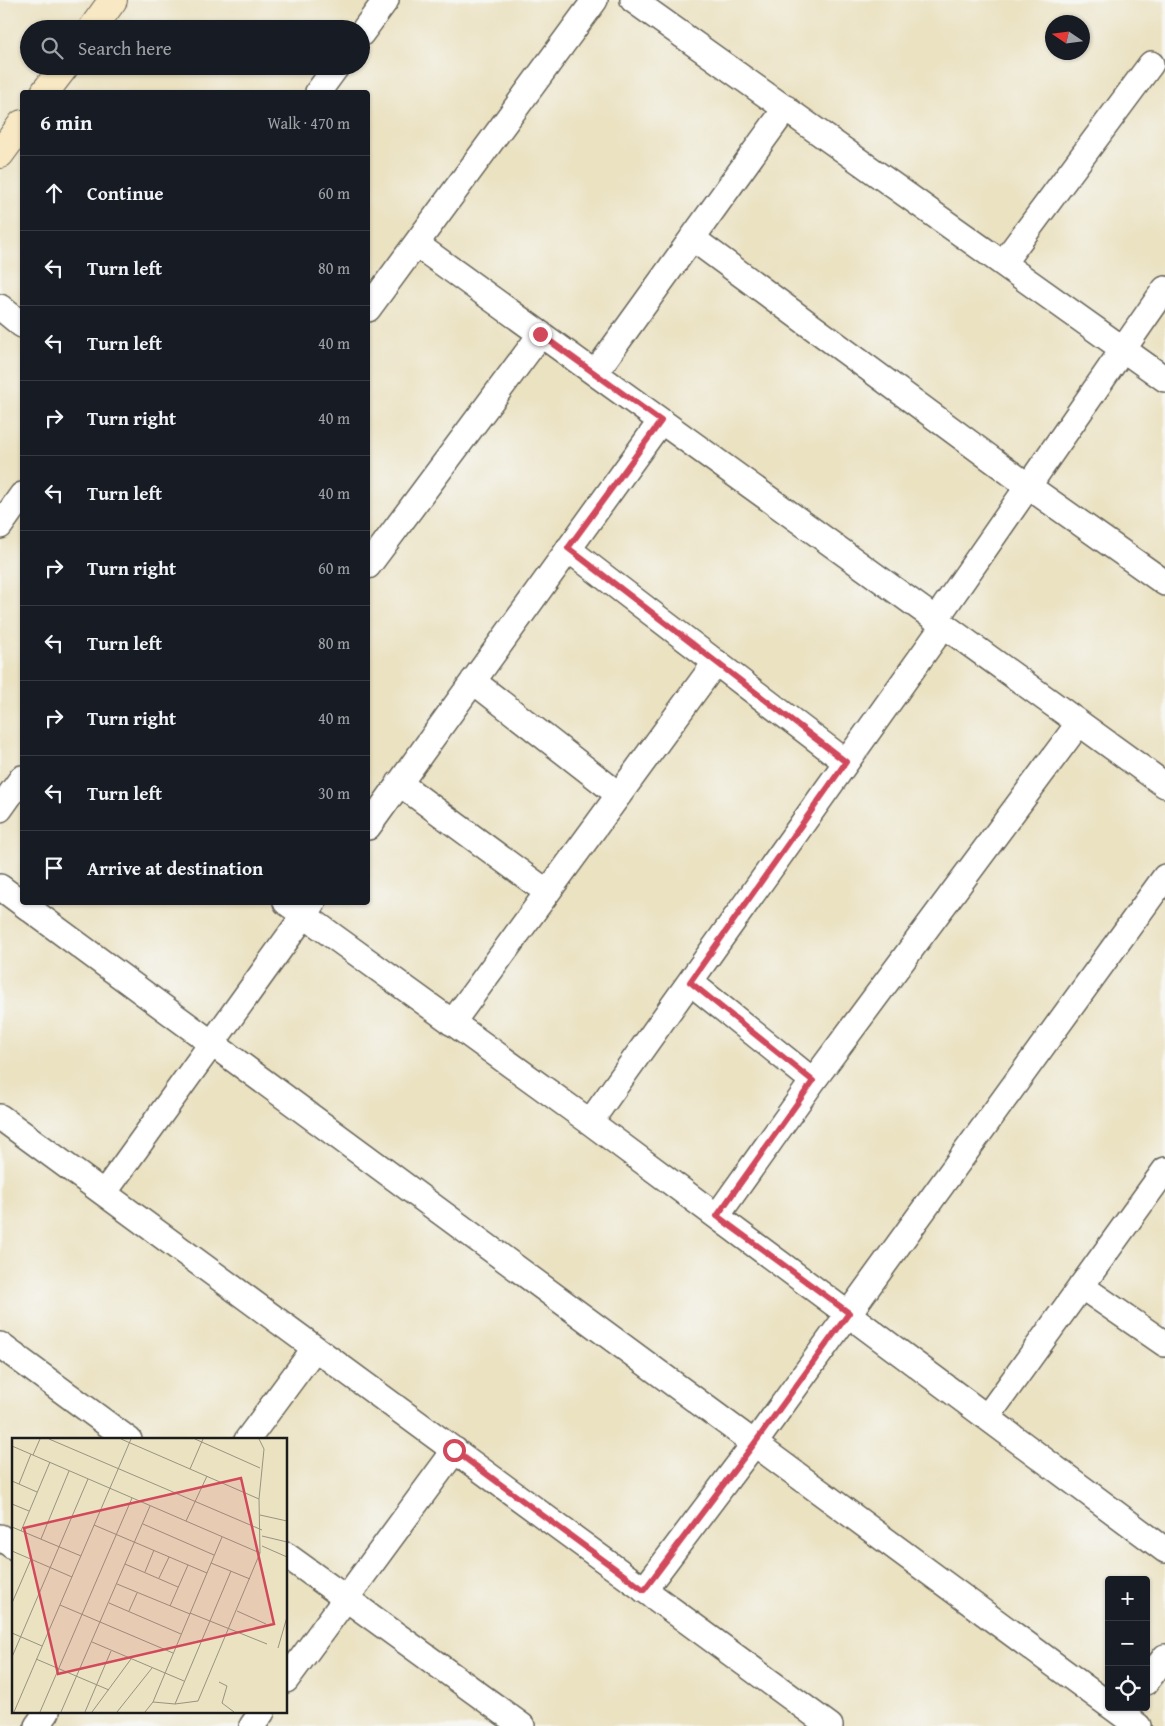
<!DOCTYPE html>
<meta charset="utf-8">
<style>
body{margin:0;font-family:"Gentium Book Plus",serif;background:#20242c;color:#f1f3f6}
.controls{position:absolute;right:15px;bottom:15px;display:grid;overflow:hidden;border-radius:5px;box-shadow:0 1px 4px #0004}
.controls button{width:45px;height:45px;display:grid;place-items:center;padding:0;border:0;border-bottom:1px solid #363941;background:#171b24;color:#f1f3f6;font:25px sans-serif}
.compass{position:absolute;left:1045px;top:15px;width:45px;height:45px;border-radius:50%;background:#171b24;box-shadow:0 1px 4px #0004;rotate:283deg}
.stop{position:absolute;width:15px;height:15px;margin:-11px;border:4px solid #d1495b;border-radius:50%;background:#fff}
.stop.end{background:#d1495b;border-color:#fff;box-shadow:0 1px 5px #0008}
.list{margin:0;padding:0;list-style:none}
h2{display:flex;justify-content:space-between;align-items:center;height:65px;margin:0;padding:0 20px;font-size:21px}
h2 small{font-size:16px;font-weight:400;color:#9ea1a6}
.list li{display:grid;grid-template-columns:32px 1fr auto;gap:15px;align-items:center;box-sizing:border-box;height:75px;padding:0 20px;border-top:1px solid #363941}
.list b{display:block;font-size:19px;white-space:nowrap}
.list em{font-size:16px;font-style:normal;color:#9ea1a6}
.icon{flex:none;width:28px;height:28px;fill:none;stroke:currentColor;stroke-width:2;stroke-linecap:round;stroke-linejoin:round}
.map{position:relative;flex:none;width:1165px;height:1726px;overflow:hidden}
.search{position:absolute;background:#171b24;box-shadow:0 1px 4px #0004;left:20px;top:20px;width:350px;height:55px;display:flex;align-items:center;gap:12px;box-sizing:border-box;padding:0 18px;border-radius:28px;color:#9ea1a6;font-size:19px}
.panel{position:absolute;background:#171b24;box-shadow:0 1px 4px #0004;left:20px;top:90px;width:350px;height:815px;border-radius:5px}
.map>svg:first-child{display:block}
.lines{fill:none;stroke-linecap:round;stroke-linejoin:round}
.street-casing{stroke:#646156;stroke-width:28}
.secondary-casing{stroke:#646156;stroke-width:30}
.street{stroke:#fff;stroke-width:25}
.secondary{stroke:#f8e8c3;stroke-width:28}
.route{stroke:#d1495b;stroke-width:6}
.inset-road{fill:none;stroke:#989380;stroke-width:1}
.view{fill:#d1495b;fill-opacity:0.15;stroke:#d1495b;stroke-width:2.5}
.inset-edge{fill:none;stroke:#1c1c1c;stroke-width:2.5}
</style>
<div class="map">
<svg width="1165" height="1726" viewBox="0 0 1165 1726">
<rect width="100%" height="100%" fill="#f6f6f2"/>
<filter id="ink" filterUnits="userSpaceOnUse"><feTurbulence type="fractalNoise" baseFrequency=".02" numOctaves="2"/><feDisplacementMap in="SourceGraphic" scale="10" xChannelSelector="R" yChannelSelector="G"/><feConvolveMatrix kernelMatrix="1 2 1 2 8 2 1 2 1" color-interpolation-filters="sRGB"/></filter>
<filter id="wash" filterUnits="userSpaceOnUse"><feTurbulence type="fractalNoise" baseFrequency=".0096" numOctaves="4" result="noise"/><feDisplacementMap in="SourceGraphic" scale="20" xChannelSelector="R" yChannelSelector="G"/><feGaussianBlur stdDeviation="1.12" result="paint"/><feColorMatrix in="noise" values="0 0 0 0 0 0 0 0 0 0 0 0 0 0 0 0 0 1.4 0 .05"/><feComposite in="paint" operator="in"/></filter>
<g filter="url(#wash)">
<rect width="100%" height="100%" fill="#ebe2c2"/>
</g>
<g filter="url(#ink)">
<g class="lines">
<g class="street-casing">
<path id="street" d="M633,0L1165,379
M361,34L386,0
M318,92L337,66
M692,238L1028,486L1165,583
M416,244L1165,785
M1003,263L1151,64
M0,307L22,325
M368,309L595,0
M595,373L786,108
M0,526L22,495
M568,549L846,762
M368,566L541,334
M936,619L1165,289
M473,681L619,795
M399,783L547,892
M0,809L22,778
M368,827L661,421
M0,887L1109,1705
M286,902L590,1122L1165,1550
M690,982L813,1081
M452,1023L716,662
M0,1117L830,1726
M590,1122L944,625
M104,1193L313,903
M717,1216L813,1081L1079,723
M1081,1286L1165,1344
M0,1345L129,1440
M987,1417L1165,1170
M247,1440L315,1348
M0,1537L14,1547
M286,1555L522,1726
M644,1590L754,1444L1165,877
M286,1680L455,1450
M1146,1682L1165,1657
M1112,1707L1138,1726
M37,1726L47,1712
M252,1726L262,1712"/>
</g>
<g class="secondary-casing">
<path id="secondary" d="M92,29L113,0
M45,92L65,66
M0,154L22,124"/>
</g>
<use href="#street" class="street"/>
<use href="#secondary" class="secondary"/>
</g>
</g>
<g class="lines" filter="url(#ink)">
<path class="route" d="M454,1450L644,1590L754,1444L849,1313L717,1216L813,1081L690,982L846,762L568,548L661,421L540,334"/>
</g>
<g transform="translate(12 1438)">
<rect width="275" height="275" fill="#ebe2c2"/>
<path class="inset-road" d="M37,1L250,92M109,1L247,61M183,1L248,30M0,8L248,115M21,17L28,1M178,31L191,1M0,43L25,54M7,46L19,16M0,66L17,73M248,77L275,83M174,83L195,38M131,86L202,117M82,87L195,135M0,89L69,118M9,93L38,24M250,98L275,104M29,101L57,33M250,108L275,119M0,113L60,139M199,125L238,141M113,126L166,149M133,134L142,112M147,140L157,119M105,146L178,176M0,165L19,121M97,165L169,196M48,167L161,215M158,168L176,127M117,173L125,155M225,173L254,186M178,175L255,206M0,195L30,208M80,204L172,243M266,210L275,179M0,219L76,41M24,221L97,252M207,244L215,248L210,265L222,274M141,264L163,266L186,263L248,115L247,61L252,11L247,1M163,266L219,133M2,274L119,1M28,274L120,60M49,274L138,68M73,274L99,213M80,274L119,221M105,274L140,230M133,274L141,264L210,99"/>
<path class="view" d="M229,40L262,186L46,236L12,90Z"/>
<rect width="275" height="275" class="inset-edge"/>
</g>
</svg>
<div class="controls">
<button>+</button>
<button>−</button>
<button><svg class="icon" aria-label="locate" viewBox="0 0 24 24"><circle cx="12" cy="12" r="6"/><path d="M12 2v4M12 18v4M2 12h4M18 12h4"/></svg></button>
</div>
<svg class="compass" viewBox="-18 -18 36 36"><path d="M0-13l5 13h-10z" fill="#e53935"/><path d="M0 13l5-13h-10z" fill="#9ea1a6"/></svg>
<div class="stop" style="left:454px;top:1450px"></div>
<div class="stop end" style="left:540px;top:334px"></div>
<div class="search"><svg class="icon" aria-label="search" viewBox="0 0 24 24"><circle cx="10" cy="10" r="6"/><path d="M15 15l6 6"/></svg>Search here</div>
<section class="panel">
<h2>6 min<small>Walk · 470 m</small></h2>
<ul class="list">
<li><svg class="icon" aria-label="ahead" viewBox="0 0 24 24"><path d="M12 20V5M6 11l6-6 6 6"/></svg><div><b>Continue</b></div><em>60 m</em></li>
<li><svg class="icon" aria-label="left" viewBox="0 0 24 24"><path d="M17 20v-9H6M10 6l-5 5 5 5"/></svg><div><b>Turn left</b></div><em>80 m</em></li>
<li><svg class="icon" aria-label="left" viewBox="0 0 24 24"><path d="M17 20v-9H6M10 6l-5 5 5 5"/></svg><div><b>Turn left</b></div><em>40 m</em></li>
<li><svg class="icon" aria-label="right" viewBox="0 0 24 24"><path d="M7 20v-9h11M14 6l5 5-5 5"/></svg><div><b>Turn right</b></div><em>40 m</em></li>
<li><svg class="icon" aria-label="left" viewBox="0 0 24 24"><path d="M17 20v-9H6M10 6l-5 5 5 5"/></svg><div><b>Turn left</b></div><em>40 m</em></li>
<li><svg class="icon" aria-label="right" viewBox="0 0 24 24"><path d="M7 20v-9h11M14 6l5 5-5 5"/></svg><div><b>Turn right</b></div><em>60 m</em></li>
<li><svg class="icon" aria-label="left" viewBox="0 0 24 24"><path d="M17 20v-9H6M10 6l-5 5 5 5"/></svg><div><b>Turn left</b></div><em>80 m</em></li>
<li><svg class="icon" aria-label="right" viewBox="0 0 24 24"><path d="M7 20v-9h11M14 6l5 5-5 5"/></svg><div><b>Turn right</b></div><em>40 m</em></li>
<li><svg class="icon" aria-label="left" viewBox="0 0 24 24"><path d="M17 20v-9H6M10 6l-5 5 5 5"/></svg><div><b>Turn left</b></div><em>30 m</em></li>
<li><svg class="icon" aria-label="arrive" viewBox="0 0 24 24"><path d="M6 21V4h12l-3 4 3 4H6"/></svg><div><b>Arrive at destination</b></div></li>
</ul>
</section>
</div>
